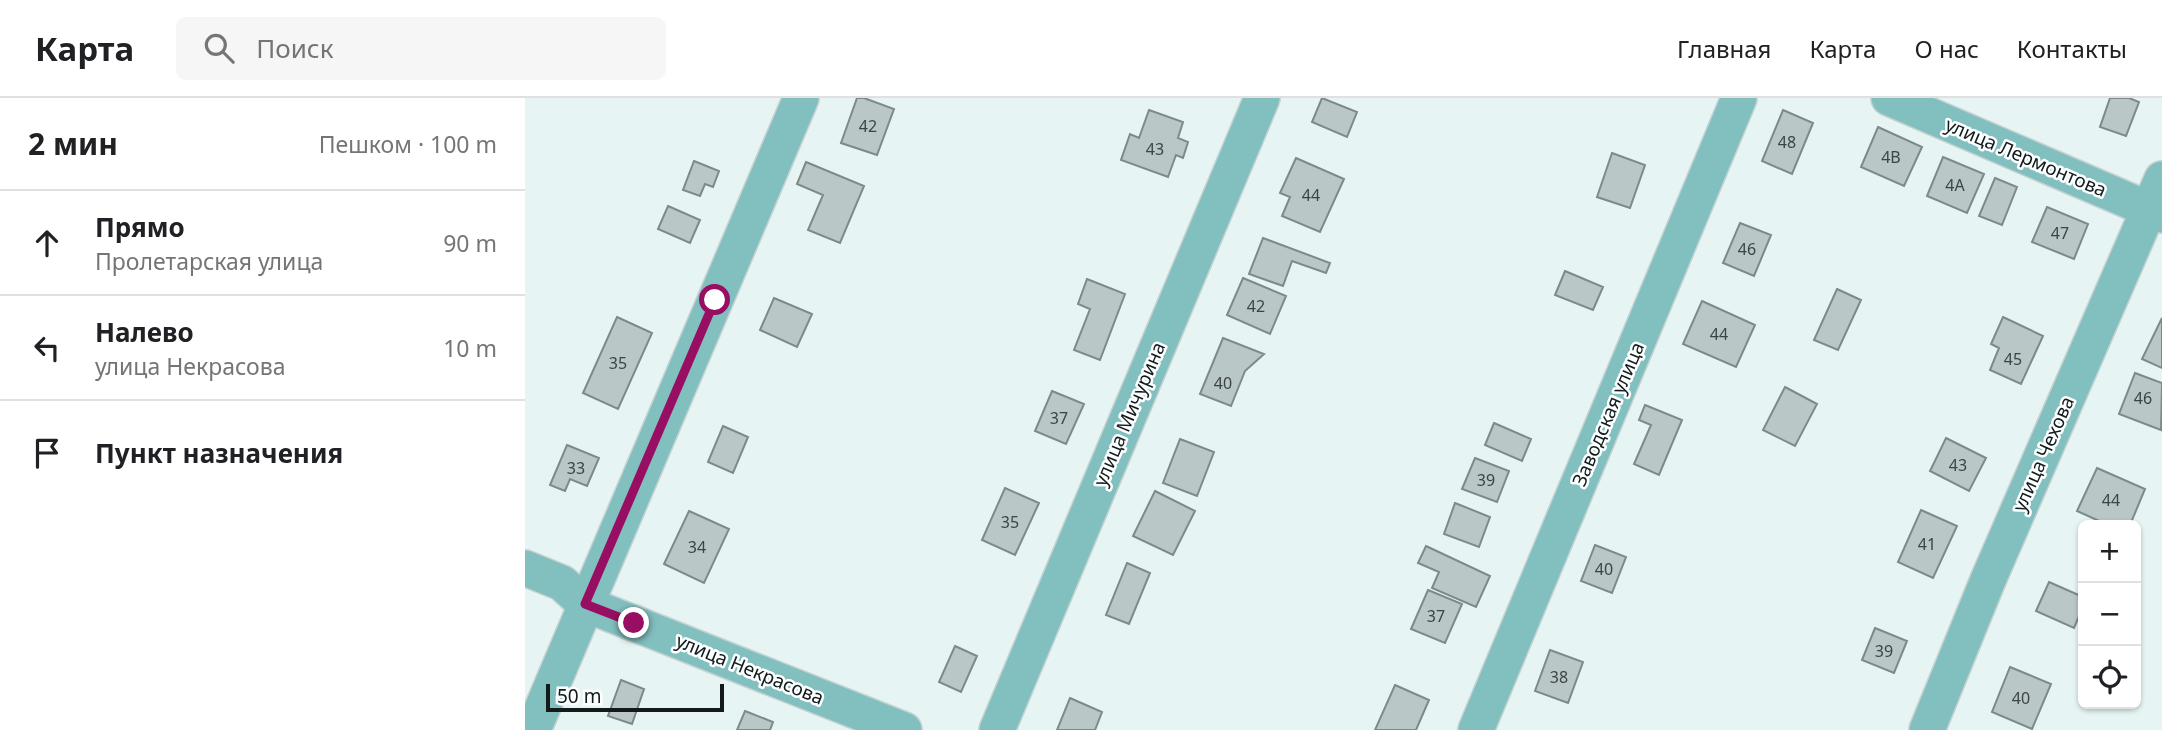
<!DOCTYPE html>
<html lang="ru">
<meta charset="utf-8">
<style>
body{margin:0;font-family:"Noto Sans",sans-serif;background:#f6f6f6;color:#202124}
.controls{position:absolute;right:21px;bottom:21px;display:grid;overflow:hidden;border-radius:10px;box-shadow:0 2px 5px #0004}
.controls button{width:63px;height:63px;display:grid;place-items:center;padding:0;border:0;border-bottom:2px solid #e0e0e0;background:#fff;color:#202124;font:35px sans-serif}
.scale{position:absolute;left:21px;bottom:18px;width:178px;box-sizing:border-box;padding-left:7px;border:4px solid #141919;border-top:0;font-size:19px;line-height:24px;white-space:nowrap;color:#141919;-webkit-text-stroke:5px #fcffff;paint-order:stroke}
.stop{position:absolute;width:21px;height:21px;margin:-16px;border:5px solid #980e62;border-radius:50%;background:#fff}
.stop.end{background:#980e62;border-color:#fff;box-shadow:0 2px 7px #0008}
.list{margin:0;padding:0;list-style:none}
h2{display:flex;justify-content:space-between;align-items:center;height:91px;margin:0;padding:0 28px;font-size:30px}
h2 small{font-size:23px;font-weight:400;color:#757577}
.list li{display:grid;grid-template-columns:46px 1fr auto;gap:21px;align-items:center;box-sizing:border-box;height:105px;padding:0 28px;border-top:2px solid #e0e0e0}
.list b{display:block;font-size:26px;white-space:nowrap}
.list p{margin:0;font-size:23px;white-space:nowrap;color:#757577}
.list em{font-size:23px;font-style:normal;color:#757577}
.icon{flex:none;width:38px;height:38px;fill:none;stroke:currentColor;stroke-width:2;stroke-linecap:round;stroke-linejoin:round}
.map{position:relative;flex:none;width:1637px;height:632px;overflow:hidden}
header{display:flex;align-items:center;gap:42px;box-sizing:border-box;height:98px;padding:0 35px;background:#fff;border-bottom:2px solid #e0e0e0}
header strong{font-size:33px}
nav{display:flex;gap:38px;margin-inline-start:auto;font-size:24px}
.search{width:490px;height:63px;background:#f6f6f6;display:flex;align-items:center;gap:18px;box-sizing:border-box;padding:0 24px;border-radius:10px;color:#757577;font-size:26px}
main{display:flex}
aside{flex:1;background:#fff}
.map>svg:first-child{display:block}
.building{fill:#b9c7c7;stroke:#7d8a8a;stroke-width:2}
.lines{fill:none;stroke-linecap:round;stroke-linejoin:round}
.minor-casing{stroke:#c4d2d1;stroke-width:38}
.minor{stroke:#82bfbf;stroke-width:35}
.route{stroke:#980e62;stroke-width:9}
.labels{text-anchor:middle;stroke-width:5;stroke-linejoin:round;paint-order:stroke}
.number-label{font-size:16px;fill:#3d4444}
.street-label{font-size:19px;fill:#141919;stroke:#fcffff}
</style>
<header>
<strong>Карта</strong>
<div class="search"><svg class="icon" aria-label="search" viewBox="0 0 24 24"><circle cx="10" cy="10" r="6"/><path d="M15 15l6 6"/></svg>Поиск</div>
<nav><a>Главная</a><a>Карта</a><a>О нас</a><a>Контакты</a></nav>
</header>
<main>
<aside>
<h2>2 мин<small>Пешком · 100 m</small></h2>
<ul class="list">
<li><svg class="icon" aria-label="ahead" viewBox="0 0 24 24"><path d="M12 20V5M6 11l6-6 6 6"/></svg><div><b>Прямо</b><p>Пролетарская улица</p></div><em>90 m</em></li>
<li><svg class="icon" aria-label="left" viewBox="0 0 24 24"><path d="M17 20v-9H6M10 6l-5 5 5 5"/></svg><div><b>Налево</b><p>улица Некрасова</p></div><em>10 m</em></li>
<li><svg class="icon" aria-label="arrive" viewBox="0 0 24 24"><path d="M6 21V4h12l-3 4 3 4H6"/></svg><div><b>Пункт назначения</b></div></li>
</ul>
</aside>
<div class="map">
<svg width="1637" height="632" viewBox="0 0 1637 632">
<rect width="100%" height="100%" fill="#e6f5f4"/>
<path class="building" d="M332,0H339L369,11L352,57L316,45Z
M797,0L832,14L822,39L787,24Z
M1585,0H1604L1614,4L1601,38L1575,29Z
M624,12L658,24L653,40L663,44L658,60L651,57L643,79L596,62L605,36L614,40Z
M1258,12L1288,25L1267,76L1237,63Z
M1353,29L1397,49L1379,88L1336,69Z
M1087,55L1120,67L1105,110L1072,99Z
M1418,59L1459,76L1442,115L1402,98Z
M771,60L819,81L795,134L757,118L765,99L755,95Z
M169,63L194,73L188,89L180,86L175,98L158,92Z
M281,64L339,88L315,145L283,132L298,97L272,86Z
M1470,80L1492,89L1477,127L1454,118Z
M143,108L175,122L165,145L133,131Z
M1522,109L1563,126L1549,161L1507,144Z
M1215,125L1246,137L1229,178L1198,165Z
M738,140L805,165L801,175L767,163L758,188L724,176Z
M1040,173L1078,189L1068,212L1030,197Z
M718,180L761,198L745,236L702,217Z
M562,181L600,196L575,262L549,252L565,211L553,206Z
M1312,191L1336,202L1313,252L1289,242Z
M249,200L287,216L272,249L235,232Z
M1177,203L1230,227L1211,269L1158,246Z
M92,219L127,235L93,311L58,295Z
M1478,219L1518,238L1496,286L1465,272L1474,250L1466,246Z
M1637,220V270L1617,261Z
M698,240L739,256L720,273L706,308L675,296Z
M1610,275L1637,285L1636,332L1594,316Z
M1260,289L1292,306L1270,348L1238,332Z
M527,293L559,306L541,346L510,333Z
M1120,307L1157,322L1134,377L1109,366L1126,327L1114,322Z
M969,325L1006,341L997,363L960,347Z
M198,328L223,339L208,375L183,364Z
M1421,340L1461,360L1444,393L1405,373Z
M655,341L689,354L672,398L638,385Z
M42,347L74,360L62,388L45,381L40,393L25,387Z
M950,360L984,373L972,404L937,391Z
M1572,370L1620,391L1605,427H1583L1552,413Z
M480,390L514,405L490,457L457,442Z
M630,393L670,413L648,457L608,438Z
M930,405L965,419L954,449L919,436Z
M1396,412L1432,428L1408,480L1373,464Z
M164,413L204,431L179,485L139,466Z
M1070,447L1101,459L1087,495L1056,483Z
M901,448L965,478L951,509L907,490L914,474L893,465Z
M602,465L625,475L604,526L581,517Z
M1524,484L1558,499V509L1549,530L1511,513Z
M903,492L937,506L920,545L886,531Z
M1350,530L1382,543L1369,575L1337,562Z
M430,548L452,558L436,594L414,584Z
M1025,552L1058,564L1043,605L1010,593Z
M1485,569L1526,586L1507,631L1467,614Z
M96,582L119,591L107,626L83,618Z
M870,587L904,602L891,632H850Z
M545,600L577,614L570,632H532Z
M220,613L248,624L245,632H212Z"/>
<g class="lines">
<g class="minor-casing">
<path id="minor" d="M1364,0L1637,117
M0,470L37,485L60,506L379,632
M8,632L276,0
M472,632L737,0
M951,632L1214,0
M1402,632L1463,482L1637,81"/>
</g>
<use href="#minor" class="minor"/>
</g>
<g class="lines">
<path class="route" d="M109,525L60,506L190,202"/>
</g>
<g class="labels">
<g class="number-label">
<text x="343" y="34">42</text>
<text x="1262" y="50">48</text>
<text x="630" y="57">43</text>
<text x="1366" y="65">4В</text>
<text x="1430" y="93">4А</text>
<text x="786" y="103">44</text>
<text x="1535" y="141">47</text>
<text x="1222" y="157">46</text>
<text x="731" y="214">42</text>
<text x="1194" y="242">44</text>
<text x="1488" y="267">45</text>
<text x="93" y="271">35</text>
<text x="698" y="291">40</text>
<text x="1618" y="306">46</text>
<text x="534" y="326">37</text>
<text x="1433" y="373">43</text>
<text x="51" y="376">33</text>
<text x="961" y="388">39</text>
<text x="1586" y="408">44</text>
<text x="485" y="430">35</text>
<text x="1402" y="452">41</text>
<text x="172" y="455">34</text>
<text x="1079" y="477">40</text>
<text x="911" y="524">37</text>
<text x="1359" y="559">39</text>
<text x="1034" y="585">38</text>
<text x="1496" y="606">40</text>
</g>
<g class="street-label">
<text transform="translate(1501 59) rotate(23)" y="7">улица Лермонтова</text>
<text transform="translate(604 316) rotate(-67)" y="7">улица Мичурина</text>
<text transform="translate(1083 316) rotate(-67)" y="7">Заводская улица</text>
<text transform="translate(1518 356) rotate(-66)" y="7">улица Чехова</text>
<text transform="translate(225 571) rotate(22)" y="7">улица Некрасова</text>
</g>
</g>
</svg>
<div class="controls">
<button>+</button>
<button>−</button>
<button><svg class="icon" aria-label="locate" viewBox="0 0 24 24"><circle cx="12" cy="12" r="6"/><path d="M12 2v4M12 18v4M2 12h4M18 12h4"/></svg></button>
</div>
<div class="scale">50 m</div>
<div class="stop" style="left:190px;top:202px"></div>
<div class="stop end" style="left:109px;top:525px"></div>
</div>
</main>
